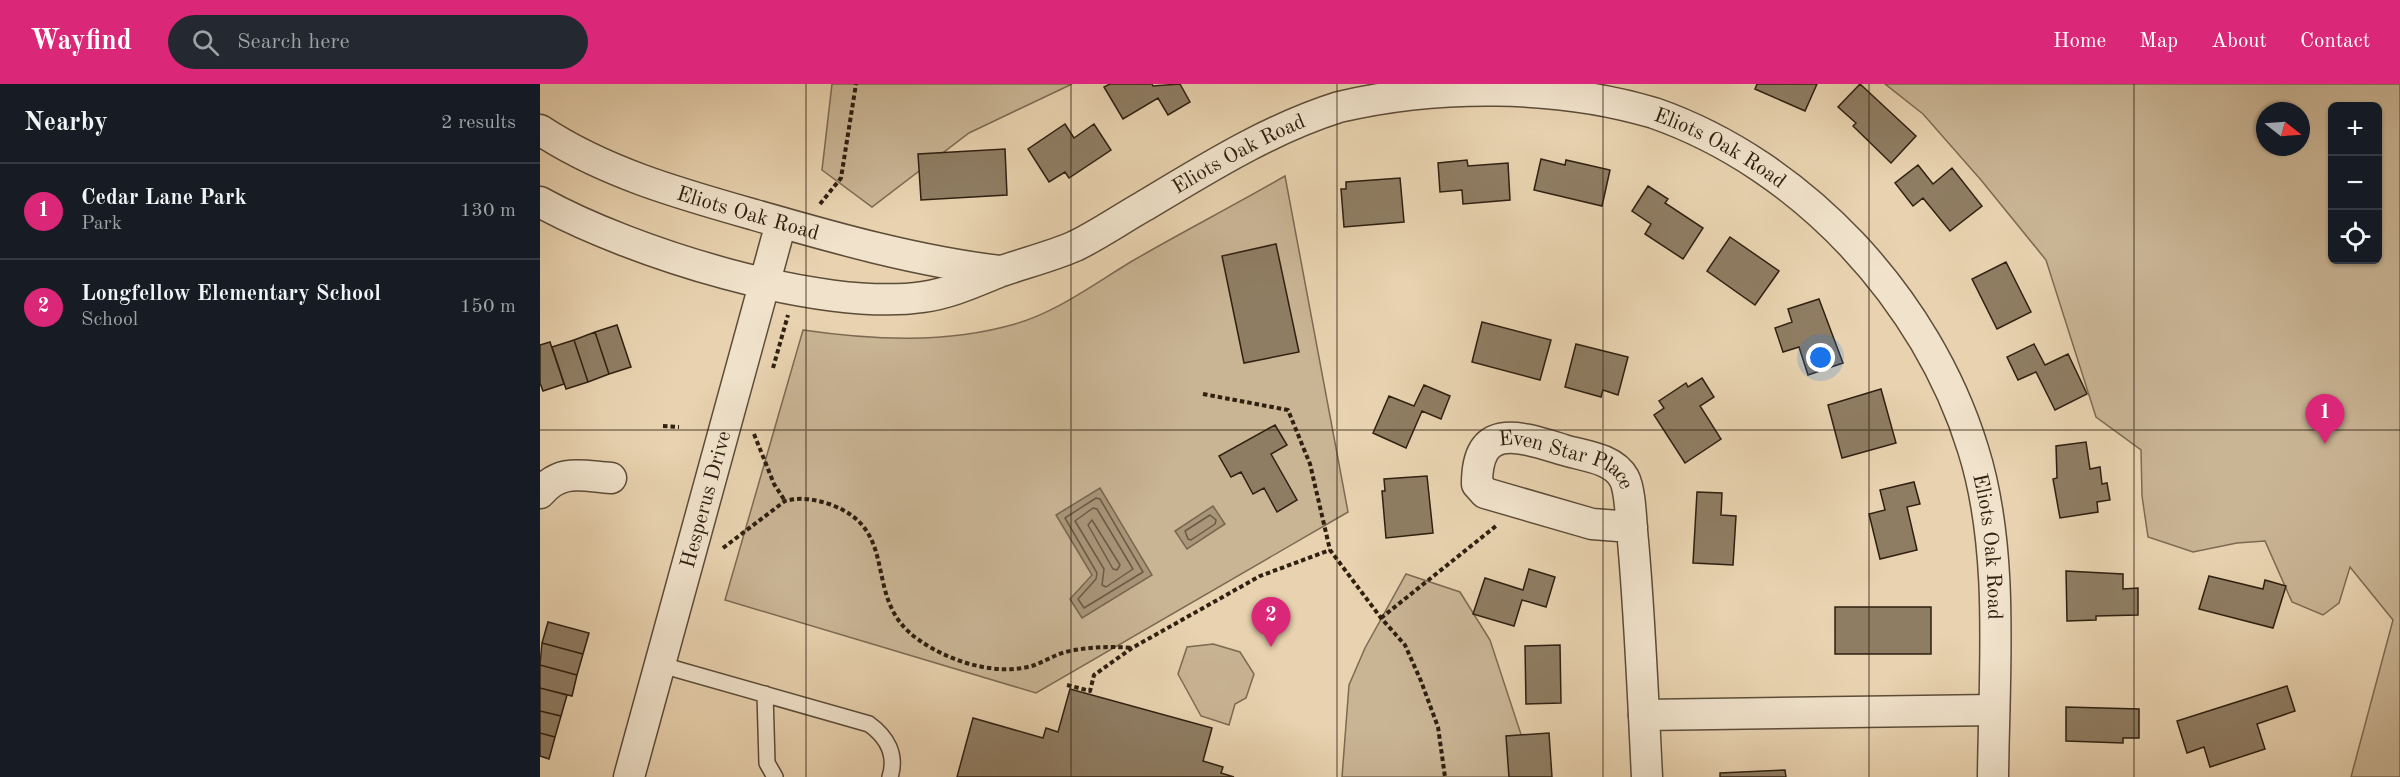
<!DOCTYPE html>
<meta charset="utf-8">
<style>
body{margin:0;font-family:"Old Standard TT",serif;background:#242831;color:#f1f3f6}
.controls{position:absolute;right:18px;top:18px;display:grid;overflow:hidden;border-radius:9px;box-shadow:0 2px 4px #0004}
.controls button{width:54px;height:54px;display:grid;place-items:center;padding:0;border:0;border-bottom:2px solid #363941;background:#171b24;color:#f1f3f6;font:30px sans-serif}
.compass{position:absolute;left:1716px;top:18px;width:54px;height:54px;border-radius:50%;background:#171b24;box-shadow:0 2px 4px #0004;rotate:107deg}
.you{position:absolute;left:1281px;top:274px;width:21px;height:21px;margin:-15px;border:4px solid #fff;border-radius:50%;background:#1a73e8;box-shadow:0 0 0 9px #1a73e833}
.badge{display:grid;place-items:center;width:39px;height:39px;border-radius:50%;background:#db2777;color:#fff;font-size:20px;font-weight:700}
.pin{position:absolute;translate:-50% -50px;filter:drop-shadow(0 2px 3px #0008)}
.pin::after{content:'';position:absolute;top:32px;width:21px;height:18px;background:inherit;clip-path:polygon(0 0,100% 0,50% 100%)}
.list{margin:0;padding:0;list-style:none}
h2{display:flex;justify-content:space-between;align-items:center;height:78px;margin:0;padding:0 24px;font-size:26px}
h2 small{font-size:20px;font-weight:400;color:#9ea1a6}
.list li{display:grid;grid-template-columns:39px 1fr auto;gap:18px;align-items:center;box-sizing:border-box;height:96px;padding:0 24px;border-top:2px solid #363941}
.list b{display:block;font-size:22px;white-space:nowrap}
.list p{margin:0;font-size:20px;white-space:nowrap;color:#9ea1a6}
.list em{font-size:20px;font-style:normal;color:#9ea1a6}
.icon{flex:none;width:33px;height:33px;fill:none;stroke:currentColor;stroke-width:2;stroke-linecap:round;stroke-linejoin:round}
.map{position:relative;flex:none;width:1860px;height:693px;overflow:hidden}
header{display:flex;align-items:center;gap:36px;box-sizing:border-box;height:84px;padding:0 30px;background:#db2777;color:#fff}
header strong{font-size:28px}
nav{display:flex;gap:33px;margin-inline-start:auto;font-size:21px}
.search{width:420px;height:54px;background:#242831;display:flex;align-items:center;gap:15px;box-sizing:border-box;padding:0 21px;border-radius:33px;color:#9ea1a6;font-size:22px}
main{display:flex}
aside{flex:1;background:#171b24}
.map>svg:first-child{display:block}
.green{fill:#c9b494;stroke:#7c6a52;stroke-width:1.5;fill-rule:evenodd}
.water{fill:#a99579;stroke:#78664f;stroke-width:1.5}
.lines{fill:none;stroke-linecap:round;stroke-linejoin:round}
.shore{stroke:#6c5a45;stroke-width:1.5}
.building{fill:#8f7d63;stroke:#2f2011;stroke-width:1.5}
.service-casing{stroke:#5d4c38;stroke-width:18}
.minor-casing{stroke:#5d4c38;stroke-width:33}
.path{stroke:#2f2011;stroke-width:4;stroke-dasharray:4.5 3;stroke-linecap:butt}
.service{stroke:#f0e2cb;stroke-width:15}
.minor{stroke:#f0e2cb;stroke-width:30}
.grid{fill:none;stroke:#2f2011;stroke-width:1.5;stroke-opacity:0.55}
.labels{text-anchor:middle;stroke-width:4.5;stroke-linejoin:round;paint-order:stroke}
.street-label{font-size:21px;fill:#2f2011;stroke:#f0e2cb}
</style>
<header>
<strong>Wayfind</strong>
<div class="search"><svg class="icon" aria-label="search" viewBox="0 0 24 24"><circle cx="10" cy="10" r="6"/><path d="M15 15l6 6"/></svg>Search here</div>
<nav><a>Home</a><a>Map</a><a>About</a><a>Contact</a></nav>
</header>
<main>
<aside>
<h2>Nearby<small>2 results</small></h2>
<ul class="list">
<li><span class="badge">1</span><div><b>Cedar Lane Park</b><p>Park</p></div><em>130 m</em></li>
<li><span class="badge">2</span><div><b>Longfellow Elementary School</b><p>School</p></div><em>150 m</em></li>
</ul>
</aside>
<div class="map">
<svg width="1860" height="693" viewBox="0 0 1860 693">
<rect width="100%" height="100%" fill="#e8d2af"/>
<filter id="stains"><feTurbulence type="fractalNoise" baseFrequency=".00333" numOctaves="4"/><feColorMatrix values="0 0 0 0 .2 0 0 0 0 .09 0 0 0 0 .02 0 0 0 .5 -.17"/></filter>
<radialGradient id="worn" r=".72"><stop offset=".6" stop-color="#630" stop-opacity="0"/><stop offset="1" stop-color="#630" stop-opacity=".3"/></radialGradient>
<path class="green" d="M292,0H532L429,49L332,123L282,86Z
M1345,0H1860V693H1811L1853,536L1810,483L1799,519L1783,531L1752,518L1725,457L1697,459L1653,468L1608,453L1602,412L1601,366L1556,333L1506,176L1441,96L1383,30ZM1792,22H1838V176H1792ZM1725,27H1761V63H1725Z
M745,92L808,428L496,609L185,516L263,246C332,256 406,260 475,240C519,227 555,199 594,176C644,147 695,121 745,92Z
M866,490L920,508L950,556L995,693H802L809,601L825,564Z
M673,560L700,568L714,590L706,614L695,620L689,641L661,632L638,590L647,563Z"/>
<path class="water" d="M560,404L612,491L542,534L530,515L552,491L516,431Z
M673,422L685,440L647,465L635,447Z"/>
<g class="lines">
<path class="shore" d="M556,414L560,415L603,488L544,524L538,515L556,495L557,489L525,434Z
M553,424L557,425L593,485L566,503L562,501L564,485L535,437Z
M670,431L676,436L675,440L651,456L648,455L645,447Z
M552,436L580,481L577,486L573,485L548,441Z"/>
</g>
<path class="building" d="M570,0H612L613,2L640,0L650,18L628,31L618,14L583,35L564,3Z
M1217,0H1277L1265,27L1215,5Z
M1320,0L1376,52L1351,79L1313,42L1316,39L1298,23Z
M525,40L534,54L554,40L571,66L529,94L525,88L509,98L488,65Z
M465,65L467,111L381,116L378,70Z
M1001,75L1025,81L1026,76L1070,86L1062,122L994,106Z
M927,76L928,82L968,79L970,116L923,120L922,106L900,108L898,79Z
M1378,81L1393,100L1412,84L1442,122L1410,147L1383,114L1373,122L1355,99Z
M860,94L864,138L804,143L801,105H806V98Z
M1108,102L1128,115L1125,119L1163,144L1143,175L1105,150L1111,140L1092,127Z
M1190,153L1239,187L1215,221L1167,187Z
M736,160L759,268L704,279L682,172Z
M1466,178L1491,228L1457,245L1432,195Z
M1279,215L1303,279L1268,291L1259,263L1243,268L1235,244L1252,238L1248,225Z
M942,238L1011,256L1000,296L932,278Z
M77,241L91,283L69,290L55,248Z
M55,248L69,290L48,298L34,256Z
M34,256L48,298L26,305L12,263Z
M10,258L24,300L3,307L0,299V261Z
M1036,260L1088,273L1078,311L1063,306L1061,313L1025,303Z
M1494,260L1505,281L1528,270L1547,310L1515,326L1496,288L1478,296L1467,273Z
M1162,294L1174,313L1160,322L1181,355L1145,379L1114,331L1124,324L1119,317L1146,299L1148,303Z
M884,301L910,312L901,335L882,327L866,364L833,349L849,312L874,322Z
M1341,305L1356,359L1302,374L1288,321Z
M735,341L747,361L731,370L757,416L737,428L724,404L713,410L701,388L691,393L679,372Z
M1546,358L1550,385L1560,383L1562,400L1567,399L1570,416L1557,418L1558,428L1520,434L1513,395L1517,394L1516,362Z
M887,392L893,449L846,454L842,407H845L844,395Z
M1374,398L1380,420L1367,423L1377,466L1340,475L1329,430L1345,426L1340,406Z
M1157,408L1182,409L1181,431L1196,432L1193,481L1153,479Z
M989,485L1015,493L1006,523L982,516L974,542L933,530L945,494L983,506Z
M1526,487L1583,490V505L1598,504V531L1556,532V536L1527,537Z
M1669,492L1723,505L1725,496L1746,502L1733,544L1659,525Z
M1295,523H1391V570H1295Z
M8,538L49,549L43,570L2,559Z
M2,559L43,570L37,591L0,581Z
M1020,561L1021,619L986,620L985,562Z
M0,581L37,591L32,612L0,604Z
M1747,602L1755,627L1717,640L1725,665L1670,683L1664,663L1647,669L1637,637Z
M0,604L27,611L21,632L0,627Z
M530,605L672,644L663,677L683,683L681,689L694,693H417L433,634L503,654L506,644L518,648Z
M1526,623L1599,625V654H1583V659L1526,657Z
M0,627L21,632L15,653L0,649Z
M0,649L15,653L9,675L0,672Z
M1009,649L1012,693H969L966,652Z
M1245,686L1246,693H1180V689Z"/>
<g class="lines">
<g class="service-casing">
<path id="service" d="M118,580L329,640C347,653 357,671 350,693
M225,610L227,679L235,693"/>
</g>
<g class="minor-casing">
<g id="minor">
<path id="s1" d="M0,46C65,89 141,110 215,131C295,154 376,177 459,187"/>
<path id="s2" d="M0,118C90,168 280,228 383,213C411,209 434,198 459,188C484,179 510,173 535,162C558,151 581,135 604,122C666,85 729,45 799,23C897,0 1017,0 1114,29C1263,81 1387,216 1433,365C1465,466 1454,588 1453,693"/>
<path d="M0,409C21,384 42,392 71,394"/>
<path id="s3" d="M1092,443L1052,440L945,409L937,400C937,336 981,353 1024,366C1044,372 1073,374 1084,394C1091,407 1091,441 1093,457C1100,535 1103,614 1107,693"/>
<path d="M1104,631L1454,626"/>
<path id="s4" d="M89,693L241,139"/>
</g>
</g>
<path class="path" d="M280,120L301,94L316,0
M233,284L248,231
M663,310L748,326L770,380L790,466L841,534L865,561L881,597L898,643L905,693
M123,342L139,343
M214,350L234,400L245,417
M183,464L245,417C260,413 274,415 289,420C364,446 319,515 379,556C410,578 458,593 495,581C505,577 515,571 525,568C548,563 569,562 592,564
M841,534L956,442
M527,601L550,607L554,591L592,564L720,492L790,466"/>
<use href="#service" class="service"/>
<use href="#minor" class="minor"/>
</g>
<path class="grid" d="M266,0V693M531,0V693M797,0V693M1063,0V693M1329,0V693M1594,0V693M0,346H1860"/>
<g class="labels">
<g class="street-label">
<text dy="7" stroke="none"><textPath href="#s2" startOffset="1252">Eliots Oak Road</textPath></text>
<text dy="7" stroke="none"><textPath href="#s2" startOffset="748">Eliots Oak Road</textPath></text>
<text dy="7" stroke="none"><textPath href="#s1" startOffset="225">Eliots Oak Road</textPath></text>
<text dy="7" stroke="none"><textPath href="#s3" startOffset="290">Even Star Place</textPath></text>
<text dy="7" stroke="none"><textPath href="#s4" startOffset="288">Hesperus Drive</textPath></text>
<text dy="7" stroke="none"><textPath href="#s2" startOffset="1756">Eliots Oak Road</textPath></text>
</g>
</g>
<rect width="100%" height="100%" filter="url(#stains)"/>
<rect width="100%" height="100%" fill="url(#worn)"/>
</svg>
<div class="controls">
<button>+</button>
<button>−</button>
<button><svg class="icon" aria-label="locate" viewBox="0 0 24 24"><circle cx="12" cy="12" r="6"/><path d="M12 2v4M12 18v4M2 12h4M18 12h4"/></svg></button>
</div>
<svg class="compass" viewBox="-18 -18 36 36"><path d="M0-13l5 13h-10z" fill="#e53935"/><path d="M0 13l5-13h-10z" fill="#9ea1a6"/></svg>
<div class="you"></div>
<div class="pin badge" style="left:1785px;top:360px">1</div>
<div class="pin badge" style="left:731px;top:563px">2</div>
</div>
</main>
